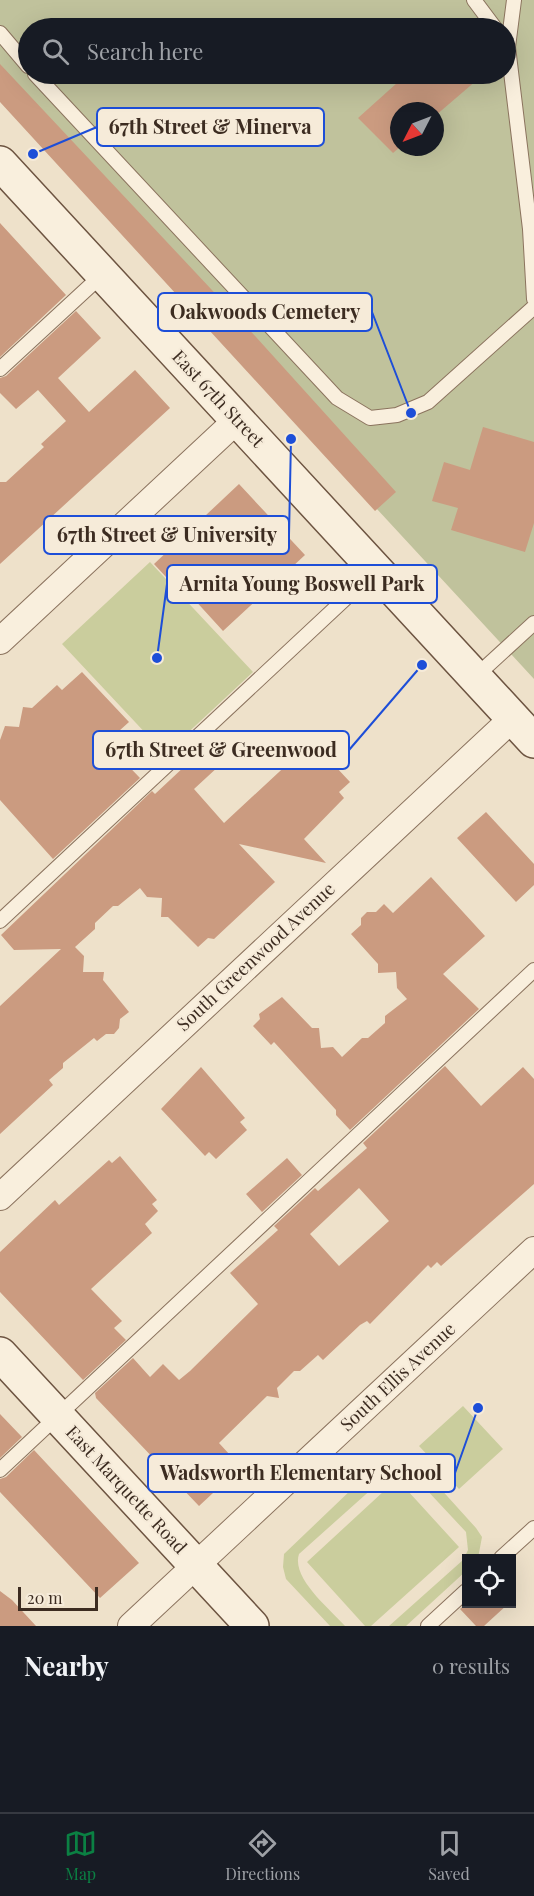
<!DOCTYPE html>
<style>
body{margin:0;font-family:"Playfair Display",serif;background:#242831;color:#f1f3f6}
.controls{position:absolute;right:18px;bottom:18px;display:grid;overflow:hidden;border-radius:0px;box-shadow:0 6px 24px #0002}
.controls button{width:54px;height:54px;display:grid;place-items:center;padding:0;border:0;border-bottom:2px solid #363941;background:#171b24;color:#f1f3f6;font:30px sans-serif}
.compass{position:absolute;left:390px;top:102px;width:54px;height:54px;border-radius:50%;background:#171b24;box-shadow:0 6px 24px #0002;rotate:228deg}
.scale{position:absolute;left:18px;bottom:15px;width:80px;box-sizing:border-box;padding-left:6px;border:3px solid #3c2c21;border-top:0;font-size:16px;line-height:21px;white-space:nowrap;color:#3c2c21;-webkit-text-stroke:4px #f6ebd9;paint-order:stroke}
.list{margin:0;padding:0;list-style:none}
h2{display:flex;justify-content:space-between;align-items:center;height:78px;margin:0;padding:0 24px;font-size:26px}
h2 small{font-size:20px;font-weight:400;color:#9ea1a6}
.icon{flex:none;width:33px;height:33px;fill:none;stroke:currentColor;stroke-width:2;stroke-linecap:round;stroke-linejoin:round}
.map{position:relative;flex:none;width:534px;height:1626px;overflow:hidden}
.search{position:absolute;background:#171b24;box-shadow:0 6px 24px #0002;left:18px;right:18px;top:18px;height:66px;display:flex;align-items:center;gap:15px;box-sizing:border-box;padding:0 21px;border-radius:33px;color:#9ea1a6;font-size:22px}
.sheet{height:186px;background:#171b24}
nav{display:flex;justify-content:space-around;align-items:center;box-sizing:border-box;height:84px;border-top:2px solid #363941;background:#171b24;font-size:16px;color:#9ea1a6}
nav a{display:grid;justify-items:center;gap:3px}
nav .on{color:#0b8043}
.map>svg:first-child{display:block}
.green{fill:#cacd9d}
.cemetery{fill:#c0c29c;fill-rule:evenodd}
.building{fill:#cb9b80;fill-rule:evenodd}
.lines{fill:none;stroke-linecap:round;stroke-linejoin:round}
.lane-casing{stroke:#8b735e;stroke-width:16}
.street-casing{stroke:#8b735e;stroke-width:28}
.secondary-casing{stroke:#6d5441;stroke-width:36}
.lane{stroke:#f9efdd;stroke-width:14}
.street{stroke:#f9efdd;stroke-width:26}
.secondary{stroke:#f9efdd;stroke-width:33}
.labels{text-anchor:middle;stroke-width:4.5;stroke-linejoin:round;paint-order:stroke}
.street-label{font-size:18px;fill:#3c2c21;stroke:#f6ebd9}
.leader{fill:none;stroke:#1d4ed8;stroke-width:2}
.callout-dot{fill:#1d4ed8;stroke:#f6ebd9;stroke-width:2}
.callout{fill:#f6ebd9;stroke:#1d4ed8;stroke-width:2}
.callout-label{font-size:20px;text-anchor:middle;font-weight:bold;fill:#3c2c21}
</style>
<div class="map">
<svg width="534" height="1626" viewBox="0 0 534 1626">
<rect width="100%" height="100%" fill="#eee1ca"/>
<path class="green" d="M150,562L253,672L165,754L62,644Z
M463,1406L503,1449L459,1489L419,1446Z
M400,1458L413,1461L420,1466L476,1528L482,1537L478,1558H466V1571L406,1626H389L463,1560L468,1550L466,1532L410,1472L400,1469L393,1470L299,1554C291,1578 330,1609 345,1626H330L286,1579L283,1567L284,1554L377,1465Z
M397,1479L459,1547L371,1626H365L307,1562Z"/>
<path class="cemetery" d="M0,0H534V679L0,101ZM28,28H506V74H28ZM399,111H435V147H399Z"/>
<path class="building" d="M0,64L256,337L396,492L375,511L0,102Z
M407,74H484L435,116V111H399L400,147L393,153L358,118Z
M0,223L66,295L0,357Z
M76,311L101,338L58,378L89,412L135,370L170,408L0,564V482H6L44,447L41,444L66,421L38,390L16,409L0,393V378L6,376Z
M483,427L534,442V523L525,552L451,530L458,508L432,501L444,462L470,470Z
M239,484L305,555L223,631L182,586L178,590L154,564Z
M82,672L129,722L109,740L115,746L112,749L140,778L53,859L0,800V740L5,726L19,727L23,707L32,708L57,685L62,690Z
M301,732L324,756L334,759L336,767L350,782L339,792L344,798L304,839L326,863L239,844L275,882L214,939L208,938L198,947L168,917H161L162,898L147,897L140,888L118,906H113L95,923V929L75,947L84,956L83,972H104L103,980L129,1012L120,1019L119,1028L114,1034H106L97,1041L94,1038L63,1063V1068L49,1080L53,1085L0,1134V1006L61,949L14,950L1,935L152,791L155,794L216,737L232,754L194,789L224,823L293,759L284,748Z
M486,812L534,864V885L516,902L457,838Z
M431,877L485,936L443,974L479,1009L350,1130L336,1115V1110L274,1042L271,1045L253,1026L260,1019L259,1014L282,997L312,1028H319L321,1048L333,1047L342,1057L362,1038H368L385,1023V1016L407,999L397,988L396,972L378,973V964L351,934L361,925V918L367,912H376L384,904L393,913Z
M445,1066L481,1106L523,1067L534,1079V1184L441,1266L437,1262L431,1268L428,1265L370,1324L367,1321L360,1325L323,1360L318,1355L300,1371H294L277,1388L279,1398L267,1396L219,1443L241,1467L199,1506L96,1398L95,1393L133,1358L150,1377L163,1364L179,1380L190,1371L258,1304L230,1273L278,1230L274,1226L315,1188L318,1191L367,1148L363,1143ZM359,1188L389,1221L339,1266L310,1234Z
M201,1067L245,1118L240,1122L247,1130L216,1159L209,1152L205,1156L161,1109Z
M120,1156L157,1200L152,1204L158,1211L145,1224L152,1233L91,1289L122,1321L114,1328L126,1340L83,1380L0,1292V1252L55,1200L59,1205L109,1160L112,1163Z
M287,1158L302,1175L262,1212L246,1194Z
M0,1414L22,1437L0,1458Z
M34,1450L139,1563L100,1598L0,1492V1479L6,1477Z
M0,1591L12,1600L36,1626H0Z
M466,1604H508L484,1626H476L460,1609Z"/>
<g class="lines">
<g class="lane-casing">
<path id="lane" d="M474,0L495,28
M514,0L508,47L530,229L534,299
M0,33L28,66
M35,74L337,398L370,418L397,415L428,402L534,307
M0,369L103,274
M475,677L534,623
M0,921L376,570
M0,1470L534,970
M501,1558L534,1528
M428,1626L466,1591"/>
</g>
<g class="street-casing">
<path id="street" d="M0,641L237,420
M0,1197L513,718
M131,1626L534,1250"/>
</g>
<g class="secondary-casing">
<path id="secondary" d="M0,163L534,741
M0,1354L252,1626"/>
</g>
<use href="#lane" class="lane"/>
<use href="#street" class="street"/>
<use href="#secondary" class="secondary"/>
</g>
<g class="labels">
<g class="street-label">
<text transform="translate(218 399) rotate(47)" y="6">East 67th Street</text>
<text transform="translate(256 957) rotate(-43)" y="6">South Greenwood Avenue</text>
<text transform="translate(398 1377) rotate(-43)" y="6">South Ellis Avenue</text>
<text transform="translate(126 1490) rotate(47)" y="6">East Marquette Road</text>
</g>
</g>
<path class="leader" d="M33 154L97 127M411 413L372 312M291 439L289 535M157 658L167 584M422 665L349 750M478 1408L455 1473"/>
<g class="callout-dot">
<circle cx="33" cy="154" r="6"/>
<circle cx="411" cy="413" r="6"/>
<circle cx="291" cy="439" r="6"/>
<circle cx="157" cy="658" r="6"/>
<circle cx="422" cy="665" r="6"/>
<circle cx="478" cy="1408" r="6"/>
</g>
<g class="callout">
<rect x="97" y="108" width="227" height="38" rx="6"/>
<rect x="158" y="293" width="214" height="38" rx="6"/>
<rect x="44" y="516" width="245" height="38" rx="6"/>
<rect x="167" y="565" width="270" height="38" rx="6"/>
<rect x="93" y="731" width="256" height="38" rx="6"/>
<rect x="148" y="1454" width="307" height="38" rx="6"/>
</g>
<g class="callout-label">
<text x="210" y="134">67th Street &amp; Minerva</text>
<text x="265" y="319">Oakwoods Cemetery</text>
<text x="167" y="542">67th Street &amp; University</text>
<text x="302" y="591">Arnita Young Boswell Park</text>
<text x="221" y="757">67th Street &amp; Greenwood</text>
<text x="301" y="1480">Wadsworth Elementary School</text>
</g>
</svg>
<div class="controls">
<button><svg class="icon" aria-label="locate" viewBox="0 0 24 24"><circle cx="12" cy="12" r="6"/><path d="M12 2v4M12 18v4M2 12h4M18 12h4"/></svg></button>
</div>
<svg class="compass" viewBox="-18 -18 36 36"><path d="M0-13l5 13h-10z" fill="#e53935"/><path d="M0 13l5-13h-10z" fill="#9ea1a6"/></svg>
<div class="scale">20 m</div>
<div class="search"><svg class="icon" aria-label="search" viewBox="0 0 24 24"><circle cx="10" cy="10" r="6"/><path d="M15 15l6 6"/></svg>Search here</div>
</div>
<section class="sheet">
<h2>Nearby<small>0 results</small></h2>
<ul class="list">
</ul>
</section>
<nav>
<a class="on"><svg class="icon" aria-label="map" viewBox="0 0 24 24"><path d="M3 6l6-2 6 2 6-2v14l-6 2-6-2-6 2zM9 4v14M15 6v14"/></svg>Map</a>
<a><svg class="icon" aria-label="directions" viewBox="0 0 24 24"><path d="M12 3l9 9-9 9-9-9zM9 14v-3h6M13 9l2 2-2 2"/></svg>Directions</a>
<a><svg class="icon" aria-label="saved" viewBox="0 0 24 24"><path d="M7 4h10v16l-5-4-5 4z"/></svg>Saved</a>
</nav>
